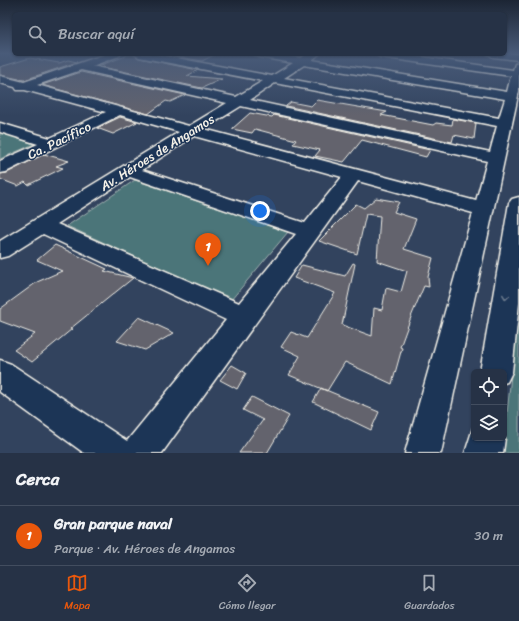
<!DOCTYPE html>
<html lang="es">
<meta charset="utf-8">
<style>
body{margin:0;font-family:Sriracha,sans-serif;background:#323e51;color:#f1f3f6}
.controls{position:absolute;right:12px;bottom:12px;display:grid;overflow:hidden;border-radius:6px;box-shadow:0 1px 3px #0004}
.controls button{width:36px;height:36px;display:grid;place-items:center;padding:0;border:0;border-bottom:1px solid #424d5f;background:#263246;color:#f1f3f6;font:20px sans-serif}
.you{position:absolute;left:260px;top:211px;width:14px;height:14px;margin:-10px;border:3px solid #fff;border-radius:50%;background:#1a73e8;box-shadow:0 0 0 6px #1a73e833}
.badge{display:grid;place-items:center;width:26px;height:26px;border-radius:50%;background:#ea580c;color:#fff;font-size:13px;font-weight:700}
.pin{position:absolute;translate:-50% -33px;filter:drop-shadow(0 1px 2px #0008)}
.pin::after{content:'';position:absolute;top:21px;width:14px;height:12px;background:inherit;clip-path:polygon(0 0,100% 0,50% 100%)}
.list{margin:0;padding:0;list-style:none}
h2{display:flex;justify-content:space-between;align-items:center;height:52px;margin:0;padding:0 16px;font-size:17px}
h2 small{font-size:13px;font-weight:400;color:#a4aab3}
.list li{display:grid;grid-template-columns:26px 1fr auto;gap:12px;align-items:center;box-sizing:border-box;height:60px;padding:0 16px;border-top:1px solid #424d5f}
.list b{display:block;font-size:15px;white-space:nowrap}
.list p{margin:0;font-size:13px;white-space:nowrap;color:#a4aab3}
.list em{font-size:13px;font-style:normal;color:#a4aab3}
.icon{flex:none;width:22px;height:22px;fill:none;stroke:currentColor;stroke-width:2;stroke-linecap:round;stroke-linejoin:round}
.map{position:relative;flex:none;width:519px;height:453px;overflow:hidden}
.search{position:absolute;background:#263246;box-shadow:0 1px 3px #0004;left:12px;right:12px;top:12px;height:44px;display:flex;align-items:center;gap:10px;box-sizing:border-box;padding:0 14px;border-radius:6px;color:#a4aab3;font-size:15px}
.sheet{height:112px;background:#263246}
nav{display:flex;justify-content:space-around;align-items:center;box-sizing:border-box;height:56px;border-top:1px solid #424d5f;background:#263246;font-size:11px;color:#a4aab3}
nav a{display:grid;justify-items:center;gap:2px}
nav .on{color:#ea580c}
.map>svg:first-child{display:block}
.green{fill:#4b7479;stroke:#a0b2b0}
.building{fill:#63636d;stroke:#f4f1e8}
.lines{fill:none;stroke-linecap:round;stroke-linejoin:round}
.street-casing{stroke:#f4f1e8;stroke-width:3}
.secondary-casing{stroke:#f4f1e8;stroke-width:3}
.street{fill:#1d3557;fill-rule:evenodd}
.secondary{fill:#1d3557;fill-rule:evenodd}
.oneway{stroke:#68778a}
.labels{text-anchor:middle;stroke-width:3;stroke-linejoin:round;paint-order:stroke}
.far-street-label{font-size:13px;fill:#f4f1e8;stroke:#1d3557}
</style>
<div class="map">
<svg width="519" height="453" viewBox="0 0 519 453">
<rect width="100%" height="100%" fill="#32435e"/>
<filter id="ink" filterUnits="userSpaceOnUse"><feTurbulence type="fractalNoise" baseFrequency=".025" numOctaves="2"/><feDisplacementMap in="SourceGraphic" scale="8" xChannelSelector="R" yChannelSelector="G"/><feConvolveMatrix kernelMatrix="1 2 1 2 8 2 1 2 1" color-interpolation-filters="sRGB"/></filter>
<g filter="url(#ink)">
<path class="green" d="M0,132L34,144L0,159Z
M135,180L288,232L231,300L67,226Z
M519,298V453H503Z"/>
<path class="building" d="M126,54H133L139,58L198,70L187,76L222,79L202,88L98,66L126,56Z
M163,54H216L202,61Z
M30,58L59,63L68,60L77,62L24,80L0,75V67Z
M81,72L185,95L170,102L166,101L148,114L42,85Z
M317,100L387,112L381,115L433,125L436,123L452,125L453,119L476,123L474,139L454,135L452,142L286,106L291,102L311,106Z
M250,113L272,117L274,115L430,150L426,157L362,140L344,162L315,156L320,150L293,144L296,140L255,129L252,133L232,129Z
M120,117L137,122L113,134L97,128Z
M44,154L69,161L56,166L63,168L28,185L25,182L18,186L0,179V174L7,173Z
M376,198L399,202L394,212L416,219L404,249L433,258L428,277L429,287L424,286L411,317L400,347L402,348L392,384L345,362L327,391L289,375L300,356L281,347L291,332L307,338L335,293L294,278L302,265L345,276L353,263L355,264L342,325L372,336L374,308L382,310L386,288L401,292L407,271L377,261L380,216L366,214L357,254L319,241L356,204L364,208Z
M55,245L107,269L104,271L133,278L70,329H72L32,362L14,350L35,334L0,321V309L37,282L62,271L37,260Z
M139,317L174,333L145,350L117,341Z
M232,365L246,373L237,389L220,380Z
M321,388L379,412L371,430L313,402Z
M252,397L289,416L267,453H239L263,420L243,410Z"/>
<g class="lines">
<g class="street-casing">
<path id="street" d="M505,53L519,54V60L493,57L488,54H505Z
M106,54H121L119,56L92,66L236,97L263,81L139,57L134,54H155L272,76L293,63L259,57L254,54H277L301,58L307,54H319L312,60L507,92L511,76L380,57L375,54H401L513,70L515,64L519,63V91L441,453H405L473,213L358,181L162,453H84L0,392V360L11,364L127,441L226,320L43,234L8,256L0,258V241L179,132L120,115L6,172L0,173V161L38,144L0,132V123L50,138L106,112L25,90H17L15,87L0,83V76L24,82ZM304,65L505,99L499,118L284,78ZM81,70L227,103L189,126L37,85ZM275,83L497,126L490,152L250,100ZM241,106L487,161L476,201L204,129ZM194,136L342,177L305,223L142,170ZM130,177L296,234L239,303L57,224Z"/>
</g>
<g class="secondary-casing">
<path id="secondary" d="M519,197V303L512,372L507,382L504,383V372H480L509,203L512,199Z
M474,425V438H504V435L505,438L503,453H465Z"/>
</g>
<use href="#street" class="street"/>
<use href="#secondary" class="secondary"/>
</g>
<defs><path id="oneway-chevron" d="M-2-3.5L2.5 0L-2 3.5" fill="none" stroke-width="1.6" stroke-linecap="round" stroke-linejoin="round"/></defs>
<use class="oneway" href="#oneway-chevron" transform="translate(506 297) rotate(98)"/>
</g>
<linearGradient id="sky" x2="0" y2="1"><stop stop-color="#1c2534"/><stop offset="0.46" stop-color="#495b79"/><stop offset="1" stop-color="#495b79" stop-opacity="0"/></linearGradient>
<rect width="519" height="116" fill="url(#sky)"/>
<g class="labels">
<g class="far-street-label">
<text transform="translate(59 140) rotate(-26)" y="5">Ca. Pacífico</text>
<text transform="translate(157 152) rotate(-32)" y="5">Av. Héroes de Angamos</text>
</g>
</g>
</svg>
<div class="controls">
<button><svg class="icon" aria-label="locate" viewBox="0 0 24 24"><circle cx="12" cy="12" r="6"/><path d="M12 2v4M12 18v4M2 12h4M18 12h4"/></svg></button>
<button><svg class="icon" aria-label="layers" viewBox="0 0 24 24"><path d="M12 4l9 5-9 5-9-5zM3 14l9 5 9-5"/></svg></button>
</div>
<div class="you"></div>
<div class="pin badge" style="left:208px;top:266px">1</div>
<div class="search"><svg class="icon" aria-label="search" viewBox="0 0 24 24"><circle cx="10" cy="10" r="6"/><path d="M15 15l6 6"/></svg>Buscar aquí</div>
</div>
<section class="sheet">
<h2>Cerca<small></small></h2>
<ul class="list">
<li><span class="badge">1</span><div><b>Gran parque naval</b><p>Parque · Av. Héroes de Angamos</p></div><em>30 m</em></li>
</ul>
</section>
<nav>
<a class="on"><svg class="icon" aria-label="map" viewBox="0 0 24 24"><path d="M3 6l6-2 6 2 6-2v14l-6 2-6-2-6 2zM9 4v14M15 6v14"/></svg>Mapa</a>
<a><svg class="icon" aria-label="directions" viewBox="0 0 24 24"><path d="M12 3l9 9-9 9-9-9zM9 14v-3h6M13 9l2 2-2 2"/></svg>Cómo llegar</a>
<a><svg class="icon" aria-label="saved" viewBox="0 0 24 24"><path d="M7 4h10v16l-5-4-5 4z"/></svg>Guardados</a>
</nav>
